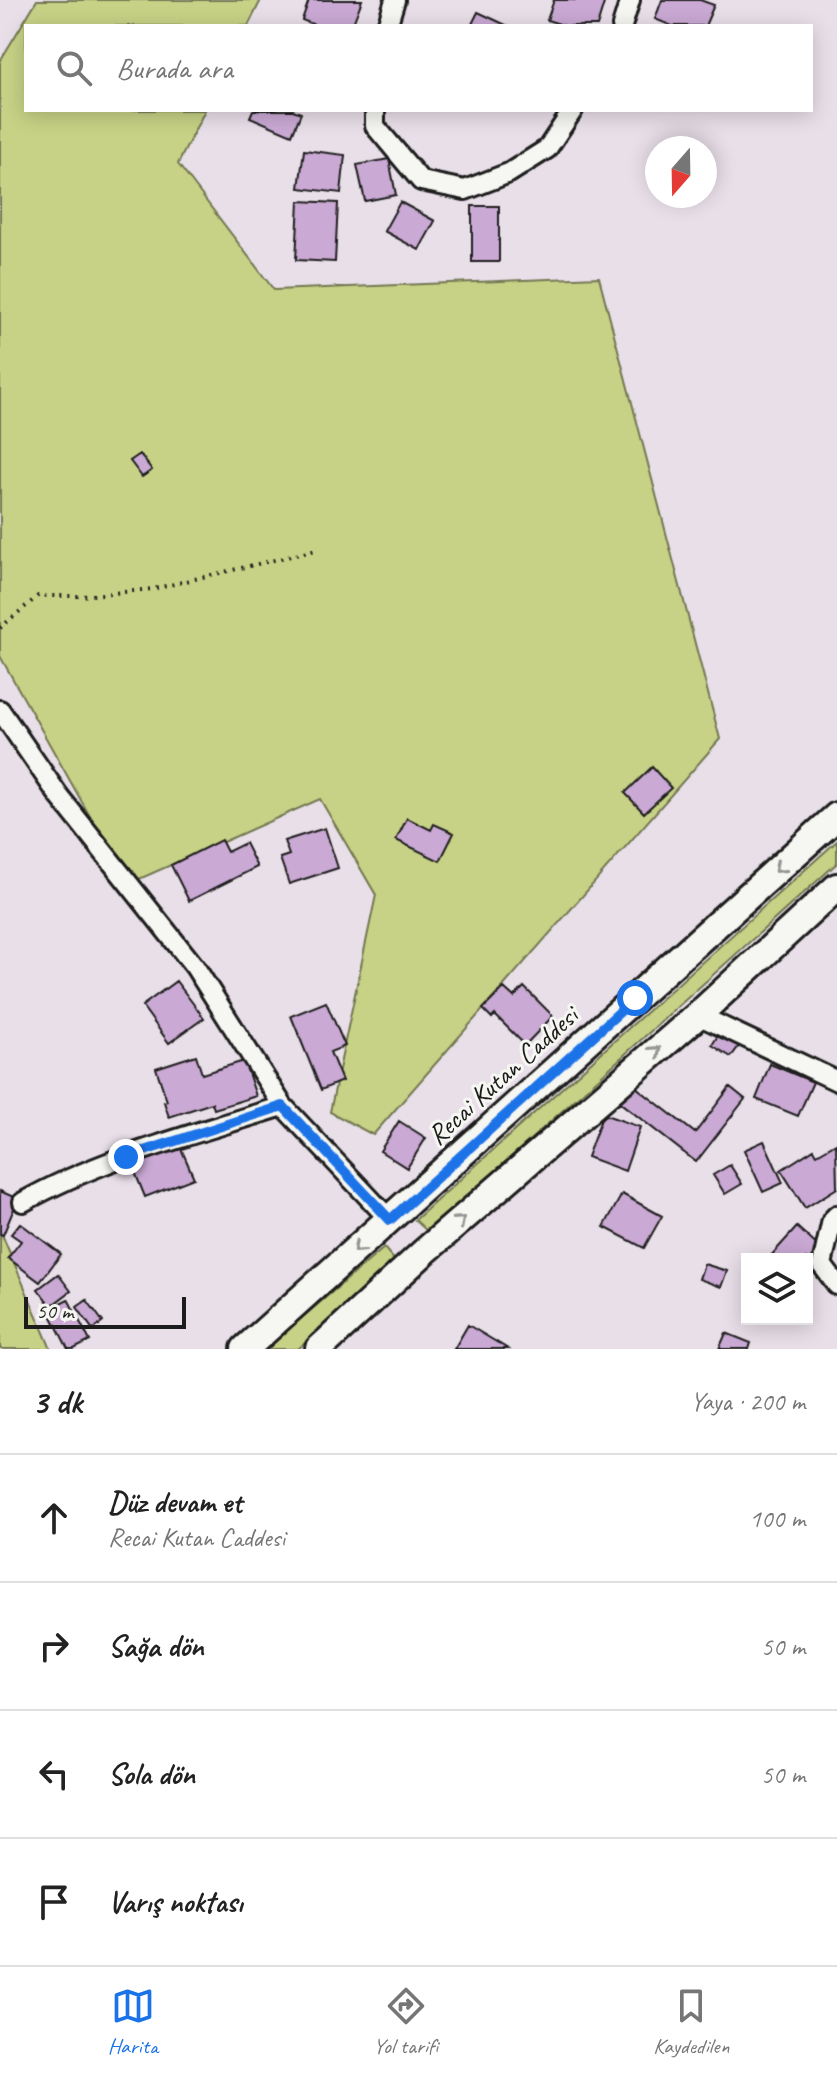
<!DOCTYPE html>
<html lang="tr">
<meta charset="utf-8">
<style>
body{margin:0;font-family:Caveat,sans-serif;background:#f2f2f2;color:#222}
.controls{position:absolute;right:24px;bottom:24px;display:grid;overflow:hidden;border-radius:0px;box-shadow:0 4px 20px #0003}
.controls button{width:72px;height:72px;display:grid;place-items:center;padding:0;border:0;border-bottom:2px solid #e0e0e0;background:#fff;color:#222;font:40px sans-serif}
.compass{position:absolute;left:645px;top:136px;width:72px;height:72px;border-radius:50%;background:#fff;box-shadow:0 4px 20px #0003;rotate:200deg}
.scale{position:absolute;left:24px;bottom:20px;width:162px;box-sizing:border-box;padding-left:8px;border:4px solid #1c1c1c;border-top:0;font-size:22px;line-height:28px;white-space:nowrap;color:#1c1c1c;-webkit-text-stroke:6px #f6f6f2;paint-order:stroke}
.stop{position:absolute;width:24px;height:24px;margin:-18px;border:6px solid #1a73e8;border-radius:50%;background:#fff}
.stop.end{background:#1a73e8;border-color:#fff;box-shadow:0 2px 8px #0008}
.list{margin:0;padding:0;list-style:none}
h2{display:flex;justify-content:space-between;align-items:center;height:104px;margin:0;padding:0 32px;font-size:34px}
h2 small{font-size:26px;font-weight:400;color:#767676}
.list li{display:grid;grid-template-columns:52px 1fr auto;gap:24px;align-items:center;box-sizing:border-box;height:128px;padding:0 32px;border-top:2px solid #e0e0e0}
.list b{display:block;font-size:30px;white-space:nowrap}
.list p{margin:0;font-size:26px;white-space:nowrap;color:#767676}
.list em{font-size:26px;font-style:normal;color:#767676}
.icon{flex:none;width:44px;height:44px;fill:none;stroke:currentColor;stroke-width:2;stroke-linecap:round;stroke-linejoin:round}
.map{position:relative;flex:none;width:837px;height:1349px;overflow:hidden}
.search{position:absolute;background:#fff;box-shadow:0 4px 20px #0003;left:24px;right:24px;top:24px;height:88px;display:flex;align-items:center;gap:20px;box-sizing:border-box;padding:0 28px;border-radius:0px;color:#767676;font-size:30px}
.sheet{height:616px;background:#fff}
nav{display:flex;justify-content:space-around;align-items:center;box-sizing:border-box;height:112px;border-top:2px solid #e0e0e0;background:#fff;font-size:22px;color:#767676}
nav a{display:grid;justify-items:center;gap:4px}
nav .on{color:#1a73e8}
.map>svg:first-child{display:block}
.green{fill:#c7d286;stroke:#727751;stroke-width:2}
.building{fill:#caa9d4;stroke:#1c1c1c;stroke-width:2}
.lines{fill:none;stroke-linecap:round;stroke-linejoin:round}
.street-casing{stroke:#1c1c1c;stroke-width:24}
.secondary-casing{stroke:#1c1c1c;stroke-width:32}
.path{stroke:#1c1c1c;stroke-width:4;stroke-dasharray:2 6;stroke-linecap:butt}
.street{stroke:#f6f6f2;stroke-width:18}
.secondary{stroke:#f6f6f2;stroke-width:26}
.oneway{stroke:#949492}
.route{stroke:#1a73e8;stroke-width:10}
.labels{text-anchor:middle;stroke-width:6;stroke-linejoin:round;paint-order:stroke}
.street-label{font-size:28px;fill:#1c1c1c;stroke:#f6f6f2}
</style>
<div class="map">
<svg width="837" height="1349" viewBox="0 0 837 1349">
<rect width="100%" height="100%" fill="#e9dfe9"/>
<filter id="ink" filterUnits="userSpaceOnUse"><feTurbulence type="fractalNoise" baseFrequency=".0125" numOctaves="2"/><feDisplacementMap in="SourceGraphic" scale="16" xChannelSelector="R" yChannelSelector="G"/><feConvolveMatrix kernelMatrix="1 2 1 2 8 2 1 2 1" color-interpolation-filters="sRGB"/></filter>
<g filter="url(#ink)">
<path class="green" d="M37,0H261L248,26H26V110H205L178,164L274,290L599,277L720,739L373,1135L330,1112L376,895L320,799L128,884L0,656V61Z
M837,841V863L428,1232L415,1220Z
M0,1230L51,1349H0Z
M384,1248L397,1263L298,1349H265Z"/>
<path class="building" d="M309,0H362L352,26H317L302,20Z
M554,0H605L597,26H566L547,20Z
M662,0H700L714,5L705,26H672L655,19Z
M478,12L508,26H471Z
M253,110H293L301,113L292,135L250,117Z
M304,150L345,155L341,193L299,188Z
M389,159L396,195L365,201L357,165Z
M299,201L338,203L335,262L296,260Z
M400,202L435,221L419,250L384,231Z
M472,206H499V262H472Z
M140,454L152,470L142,477L130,461Z
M652,767L671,788L644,813L625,793Z
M407,818L431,830L434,824L454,833L440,861L396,840Z
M325,828L338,868L289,884L280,858L289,855L284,841Z
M221,840L227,852L245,843L257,867L189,901L171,865Z
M176,981L204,1018L169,1043L142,1006Z
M524,987L553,1016L525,1045L495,1015L492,1018L483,1009L504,988L514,997Z
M326,1002L345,1046L330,1052L342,1081L321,1090L291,1016Z
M719,1034L739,1046L731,1057L712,1045Z
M196,1055L202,1074L244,1061L256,1096L214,1109L212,1103L169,1117L164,1102L167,1101L156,1068Z
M770,1064L813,1082L798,1116L756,1099Z
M627,1080L695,1133L730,1087L745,1099L696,1162L613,1097Z
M603,1114L640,1127L625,1171L587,1157Z
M399,1121L426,1138L407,1168L380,1151Z
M764,1141L783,1183L763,1192L744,1150Z
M836,1143L837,1188L805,1208L781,1170L814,1149L817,1154Z
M180,1146L194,1178L145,1197L132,1165Z
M730,1165L742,1184L725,1194L713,1175Z
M0,1191L18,1199L3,1235L0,1234Z
M622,1194L662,1216L644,1248L604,1227Z
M20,1223L61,1254L40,1282L8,1258L21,1241L11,1234Z
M797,1227L821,1249L807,1265V1259H768Z
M704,1264L727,1271L721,1287L699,1279Z
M58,1274L71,1291L51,1306L38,1289Z
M68,1299L90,1341L74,1349H68L48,1309Z
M87,1300L103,1322L93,1330L77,1307Z
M468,1325L508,1349H454Z
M726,1333L751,1343L749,1349H719Z"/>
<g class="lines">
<g class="street-casing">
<path id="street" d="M387,26L395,0
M622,26L630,0
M375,110V126L421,181L465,190L509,173L547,149L573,110
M0,710L59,796L195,967L283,1106L390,1220
M698,1015L837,1081
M23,1202C103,1157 196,1134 283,1106
M837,1215L832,1220L822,1265L837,1285"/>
</g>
<g class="secondary-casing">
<path id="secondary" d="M245,1349L837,816
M319,1349L424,1252L698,1015L837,887"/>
</g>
<path class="path" d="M0,628L38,596H83L153,589L316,550"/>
<use href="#street" class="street"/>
<use href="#secondary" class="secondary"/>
</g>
<defs><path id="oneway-chevron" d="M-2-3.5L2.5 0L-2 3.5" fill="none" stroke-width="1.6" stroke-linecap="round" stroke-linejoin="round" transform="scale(2)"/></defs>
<g class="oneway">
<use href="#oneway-chevron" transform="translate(779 868) rotate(138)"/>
<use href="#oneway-chevron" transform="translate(656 1051) rotate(-41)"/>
<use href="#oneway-chevron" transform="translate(460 1221) rotate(-41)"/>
<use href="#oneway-chevron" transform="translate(358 1248) rotate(138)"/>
</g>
</g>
<g class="lines" filter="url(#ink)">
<path class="route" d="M126,1157L283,1106L390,1220L635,998"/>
</g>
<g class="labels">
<g class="street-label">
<text transform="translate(502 1075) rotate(-42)" y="10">Recai Kutan Caddesi</text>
</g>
</g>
</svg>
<div class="controls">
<button><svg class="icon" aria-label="layers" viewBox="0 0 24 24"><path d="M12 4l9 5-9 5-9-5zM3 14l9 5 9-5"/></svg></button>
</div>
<svg class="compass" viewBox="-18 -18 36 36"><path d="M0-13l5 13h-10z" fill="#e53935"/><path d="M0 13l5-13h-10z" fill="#767676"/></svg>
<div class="scale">50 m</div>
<div class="stop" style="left:635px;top:998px"></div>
<div class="stop end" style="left:126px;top:1157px"></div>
<div class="search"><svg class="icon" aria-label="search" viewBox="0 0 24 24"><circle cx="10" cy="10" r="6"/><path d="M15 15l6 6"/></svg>Burada ara</div>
</div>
<section class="sheet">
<h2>3 dk<small>Yaya · 200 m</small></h2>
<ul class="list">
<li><svg class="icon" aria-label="ahead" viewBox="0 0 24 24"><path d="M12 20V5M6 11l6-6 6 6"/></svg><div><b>Düz devam et</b><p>Recai Kutan Caddesi</p></div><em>100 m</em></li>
<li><svg class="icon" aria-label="right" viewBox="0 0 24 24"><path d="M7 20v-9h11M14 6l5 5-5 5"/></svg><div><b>Sağa dön</b></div><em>50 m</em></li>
<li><svg class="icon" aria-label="left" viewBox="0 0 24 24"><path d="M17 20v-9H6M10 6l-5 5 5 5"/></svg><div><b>Sola dön</b></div><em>50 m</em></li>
<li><svg class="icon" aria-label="arrive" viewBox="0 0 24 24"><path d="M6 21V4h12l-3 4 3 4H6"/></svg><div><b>Varış noktası</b></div></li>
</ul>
</section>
<nav>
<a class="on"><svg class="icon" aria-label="map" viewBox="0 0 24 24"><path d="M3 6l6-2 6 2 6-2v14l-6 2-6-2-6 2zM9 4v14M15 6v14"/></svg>Harita</a>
<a><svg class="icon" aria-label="directions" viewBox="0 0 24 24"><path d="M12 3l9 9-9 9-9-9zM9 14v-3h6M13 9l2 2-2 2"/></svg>Yol tarifi</a>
<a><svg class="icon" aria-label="saved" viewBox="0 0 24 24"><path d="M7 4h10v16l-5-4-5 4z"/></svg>Kaydedilen</a>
</nav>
